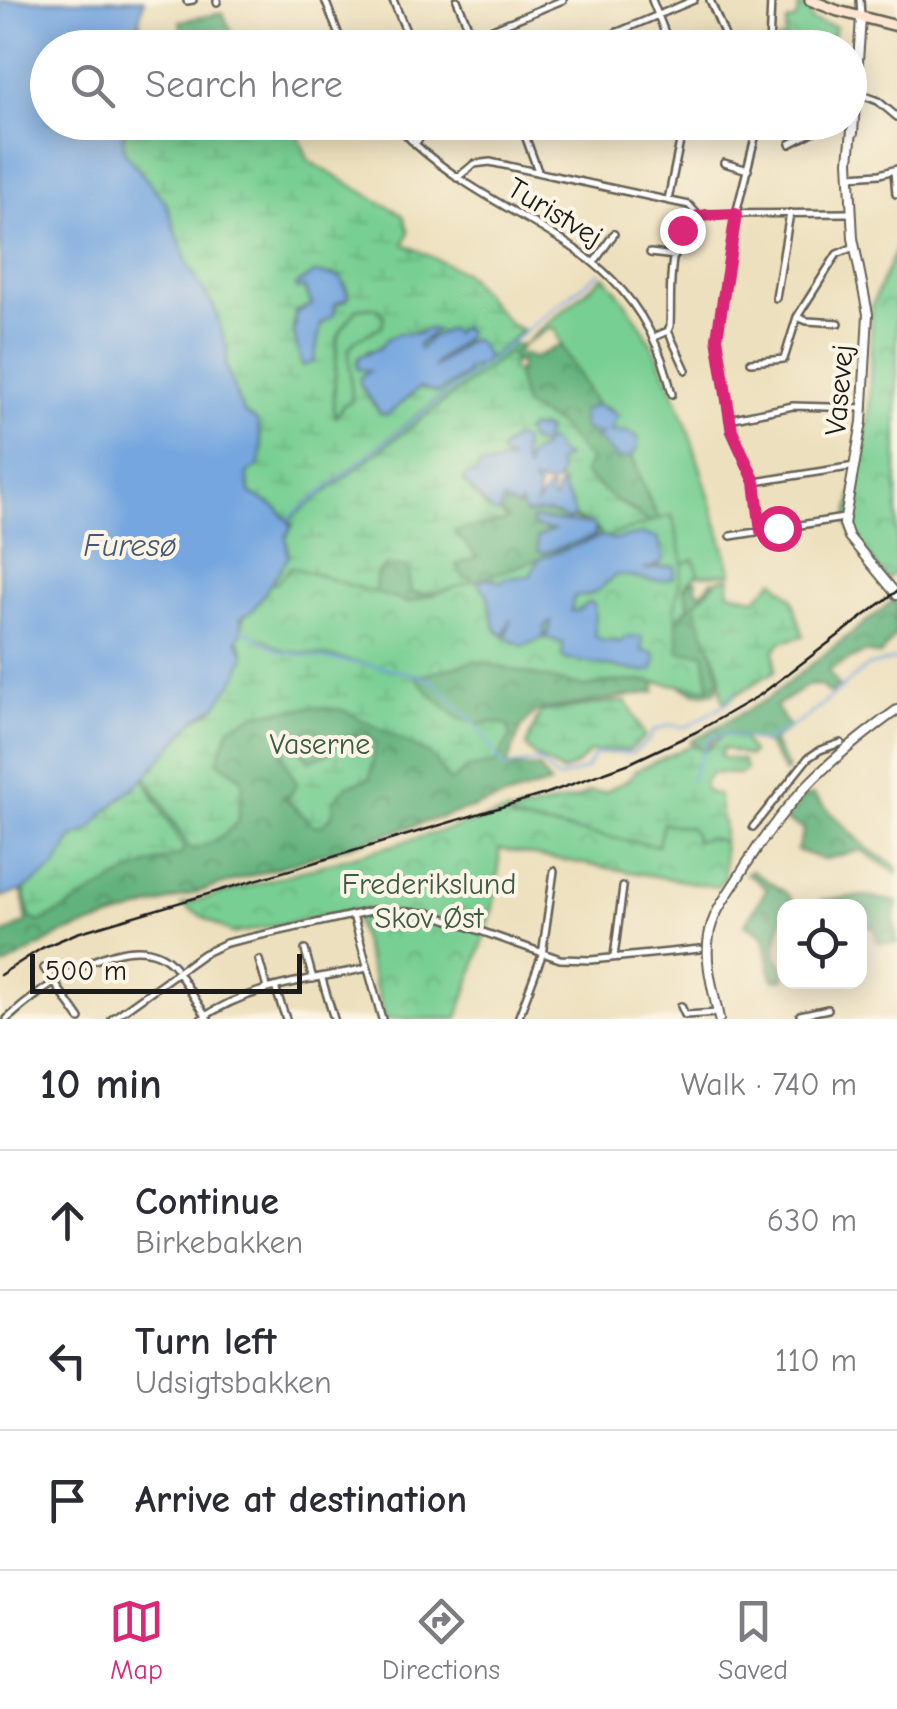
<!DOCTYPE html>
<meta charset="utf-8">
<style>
body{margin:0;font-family:"Comic Neue",sans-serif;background:#f2f2f3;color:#2b2b33}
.controls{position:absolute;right:30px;bottom:30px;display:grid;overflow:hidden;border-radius:20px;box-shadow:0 5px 25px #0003}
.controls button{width:90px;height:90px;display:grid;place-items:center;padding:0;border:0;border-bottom:2px solid #e1e1e2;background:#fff;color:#2b2b33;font:50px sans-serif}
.scale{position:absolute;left:30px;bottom:25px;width:272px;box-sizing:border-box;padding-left:10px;border:5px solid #1c1c1c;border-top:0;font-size:28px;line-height:35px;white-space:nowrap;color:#1c1c1c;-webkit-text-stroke:8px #fcf5e5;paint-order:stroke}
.stop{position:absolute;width:30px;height:30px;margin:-22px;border:8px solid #db2777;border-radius:50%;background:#fff}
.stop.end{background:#db2777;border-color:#fff;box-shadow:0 2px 10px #0008}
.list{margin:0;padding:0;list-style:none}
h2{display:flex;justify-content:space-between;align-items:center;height:130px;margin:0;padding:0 40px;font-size:42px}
h2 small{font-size:32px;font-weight:400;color:#7c7c81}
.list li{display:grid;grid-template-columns:65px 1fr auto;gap:30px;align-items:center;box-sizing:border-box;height:140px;padding:0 40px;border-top:2px solid #e1e1e2}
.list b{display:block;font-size:38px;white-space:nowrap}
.list p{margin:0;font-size:32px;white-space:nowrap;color:#7c7c81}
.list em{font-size:32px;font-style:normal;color:#7c7c81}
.icon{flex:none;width:55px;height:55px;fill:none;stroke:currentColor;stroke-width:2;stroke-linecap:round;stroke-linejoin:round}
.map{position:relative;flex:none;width:897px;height:1019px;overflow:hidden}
.search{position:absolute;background:#fff;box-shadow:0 5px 25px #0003;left:30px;right:30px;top:30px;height:110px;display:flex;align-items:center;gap:25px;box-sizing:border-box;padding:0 35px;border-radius:55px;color:#7c7c81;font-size:38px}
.sheet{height:550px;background:#fff}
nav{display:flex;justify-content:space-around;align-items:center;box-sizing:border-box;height:140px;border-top:2px solid #e1e1e2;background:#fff;font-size:28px;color:#7c7c81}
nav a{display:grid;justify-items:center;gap:5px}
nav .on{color:#db2777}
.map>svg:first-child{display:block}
.grass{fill:#78cf93;stroke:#4a7658;stroke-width:2.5}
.forest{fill:url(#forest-crowns);stroke:#3f674c;stroke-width:2.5;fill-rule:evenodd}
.wetland{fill:url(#wetland-marsh);stroke:#4a7658;stroke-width:2.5;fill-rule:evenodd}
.park{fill:url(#park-crowns);stroke:#4a7658;stroke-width:2.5}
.water{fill:#75a6df;stroke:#48617e;stroke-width:2.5}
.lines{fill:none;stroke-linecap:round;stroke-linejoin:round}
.stream{stroke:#75a6df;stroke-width:2.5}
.minor-casing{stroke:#656155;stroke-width:10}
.tertiary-casing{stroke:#656155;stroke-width:12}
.secondary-casing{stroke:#656155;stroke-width:14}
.minor{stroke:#fff;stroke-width:5}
.tertiary{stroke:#fff;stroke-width:8}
.secondary{stroke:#fce5d0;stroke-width:9}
.tram{stroke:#1c1c1c;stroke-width:2.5}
.route{stroke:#db2777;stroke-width:12}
.labels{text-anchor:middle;stroke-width:8;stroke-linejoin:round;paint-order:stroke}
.street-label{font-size:30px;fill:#1c1c1c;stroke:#fcf5e5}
.park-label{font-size:30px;fill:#3c5b46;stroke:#fcf5e5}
.water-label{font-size:32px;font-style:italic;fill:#445a74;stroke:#fcf5e5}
</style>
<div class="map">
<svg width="897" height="1019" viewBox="0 0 897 1019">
<defs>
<pattern id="forest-crowns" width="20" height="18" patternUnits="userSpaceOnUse" patternTransform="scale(2.5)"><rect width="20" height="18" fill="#62b27d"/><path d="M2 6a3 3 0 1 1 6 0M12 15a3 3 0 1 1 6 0" fill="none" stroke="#509066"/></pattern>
<pattern id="wetland-marsh" width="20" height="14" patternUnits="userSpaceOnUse" patternTransform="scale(2.5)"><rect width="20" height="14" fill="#78cf93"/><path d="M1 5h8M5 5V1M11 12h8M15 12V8" fill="none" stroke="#67b17e"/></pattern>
<pattern id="park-crowns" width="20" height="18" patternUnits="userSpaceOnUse" patternTransform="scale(2.5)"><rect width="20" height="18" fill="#78cf93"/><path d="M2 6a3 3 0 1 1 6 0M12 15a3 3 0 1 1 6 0" fill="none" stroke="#67b17e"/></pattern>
</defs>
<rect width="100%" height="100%" fill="#fcf5e5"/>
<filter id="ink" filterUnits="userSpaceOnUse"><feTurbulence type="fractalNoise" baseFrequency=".01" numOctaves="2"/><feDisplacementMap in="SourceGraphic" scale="20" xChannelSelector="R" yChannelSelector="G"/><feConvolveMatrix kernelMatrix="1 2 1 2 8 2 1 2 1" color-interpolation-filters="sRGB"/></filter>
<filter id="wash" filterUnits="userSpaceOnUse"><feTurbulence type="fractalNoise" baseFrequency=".0048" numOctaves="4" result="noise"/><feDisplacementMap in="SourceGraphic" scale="40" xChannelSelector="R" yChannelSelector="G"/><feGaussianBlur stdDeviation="2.25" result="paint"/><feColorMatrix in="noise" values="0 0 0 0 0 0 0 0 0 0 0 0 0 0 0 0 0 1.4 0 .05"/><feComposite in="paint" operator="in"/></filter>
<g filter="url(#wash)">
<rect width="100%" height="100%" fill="#ede0be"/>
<path class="grass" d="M604,276C677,355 700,473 732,573L690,576L650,502L632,456L636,449L631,433L608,429L611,409L596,405L561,345L555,329H548L523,345Z
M368,307L376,308L384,316L382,326L355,341L349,349L352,401L343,405L337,418L333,410L337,341L341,330L357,309Z"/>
<path class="forest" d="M223,13L236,42L247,47L152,48L182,41L180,21Z
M125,123H265L490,343L523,345L516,352L534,358L561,345L596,405L581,412L584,430L604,434L596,438L617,458L632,456L650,502L690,576L669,592V622L690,607L685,589L692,581H697L696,589L701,593L713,580L720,595L707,634L720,674L716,691C695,701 673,681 655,670V692L536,711L521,728L506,767L539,768L550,784L61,934L5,966L0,965V936L27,922L22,891L55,868L292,523L288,519L264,292L128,135ZM368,307L376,308L384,316L382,326L355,341L349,350L352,401L343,405L336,417L333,410L337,341L341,330L357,309ZM514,359L515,363L521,361L519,371H516L524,406L558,425L582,472L612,498L638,513L493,615L603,536L596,530L595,536L543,553L539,551L537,538L553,530L535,527L533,519L566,524L580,522L574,517L568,519L559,513L503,501L500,512L506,517L293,526L290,520Z
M894,600L897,603V633L880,655L865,652L828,671L839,686L830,694L819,685L807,686L776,706L789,728L772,741L788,769L785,773L767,744L725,732L712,740L705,750L690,742L769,698Z
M813,795L867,848L897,867V874L861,850L823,860L797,850L804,829L786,821L802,798Z
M751,870L786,893L798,906H784C784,925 774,937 776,957L784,967V979L773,980L764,936L745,924L767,888L746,873Z
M866,896L897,902L894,919L897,943H878L873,927H860V906H818L823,900Z"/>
<path class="wetland" d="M127,123H293L309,161L403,215L409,232L404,244L463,272L510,324L523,330L288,519L277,508L250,493L247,473L258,467L262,449L257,421L244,414L238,400L226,366L227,349L215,309L188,266L166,203L125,153L122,144ZM332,274L345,284L349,296L346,301L335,304V311L319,327L314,361L302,365L293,331L295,312L312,305L304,287L298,289ZM368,307L376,308L384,316L382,326L355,341L349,350L352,401L343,405L336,417L333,410L337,341L341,330L357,309ZM462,328L465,340L432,367L433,369L469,340L466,367L419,388L391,412L380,413L367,396L370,370L366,368L367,351L380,348L399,333C415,335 424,328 435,330L418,345L417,348L421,349L430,338L449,329L454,335Z
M509,352L514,360L511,370L516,371L524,406L558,425L591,461L583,473L612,498L657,527L676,567L694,559L699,573L684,586L689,606L672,625L613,540L603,536L594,525L574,517L572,504L558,482L557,453L543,443L547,431L540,427L534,429L532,443L541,445L542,449L526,460L527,471L522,457L524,446L505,445L500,453L503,458L512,459L478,468L476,476L463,481L488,510L500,512L507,521L454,531L477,557L456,565L465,579L471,577L472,594L411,593L408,568L386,565L376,574L375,595L417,678L429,693L458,718L479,725L490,722L507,725L511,736L495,764L467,768L450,782L431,755L343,710L311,707L258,713L230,727L217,761L242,779C245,793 237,804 239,819C230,833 206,848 190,849L146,776L195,720L210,712L244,650L237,637L289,556L286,538L293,525L289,520Z
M730,577L728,591L756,599L774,580L792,598L803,636L781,642L774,650L775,671L724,702C718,691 723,680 719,669C712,646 700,627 695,604L718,580Z
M613,702H627L645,736L629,750L590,752L578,764L562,772L535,756L526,746L540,712Z
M367,734L376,743L370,778L347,786L333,802C335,814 330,820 320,826L313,825L284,797L290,796L297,783L283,759L287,744L293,741L309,761L328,753L339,739Z
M725,734L743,739L752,753L749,756L724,748L720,754L723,758L743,760L746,770L739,774L711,773L704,784L706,791L719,796C718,811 727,827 723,841L707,838L696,841L663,824L658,846L511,820L514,813L578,798L588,792H605L629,779L635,771L689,746L700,748L702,752C711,750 716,739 725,734Z
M144,779L184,849L180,855C127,866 87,900 40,922L30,918L24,889L55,868L71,839L91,829L106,811Z"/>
<path class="park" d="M799,6L808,9L812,21L836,27L829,47H778V40L785,39L787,22L796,19Z
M897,247V572L887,579L852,535L847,521L869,414L872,305Z
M672,515L683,561L675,607L679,652L704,653L710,689L647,681L607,682L586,687L474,661L422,676L333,657L285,651L242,629L243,615L253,610L271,583L276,584L291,567L408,603Z
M509,812L511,820L658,846L663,823L691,828L696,841L707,838L723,841L725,878L717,887L499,849C501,911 474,960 458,1019H385L353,910L233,934L182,905Z"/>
<path class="water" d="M0,0H144L139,21L144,33L136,47L48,48V122L121,123L125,153L166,203L188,266L215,309L227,349L226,366L238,400L244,413L257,421L262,449L258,467L247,473L250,493L277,508L292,526L286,536L288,558L253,610L241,618L242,631L237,641L245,654L238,675L216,706L195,720L144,779L106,811L91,829L71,839L55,868L22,891L0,897Z
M314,273L341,277L349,298L335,304L334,315L321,324L314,362L302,366L293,330L296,325L295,313L312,305L304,287L297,289L296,285Z
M462,327L468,333C460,348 440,353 433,368L469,340H476L488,358L478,366L466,368L467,373L438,393L419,388L387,415L380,413L360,384V377L369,371L357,369L358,357L380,348L386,340L399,333L418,334L427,329L436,330L418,345L420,349L430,338L449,329L454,334Z
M596,405L618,415L610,431L631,433L638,437V448L630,458H617L595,437L603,434L584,430L581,412Z
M530,428L546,429L543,443L551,441L557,453L566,457L556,463L560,471L558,482L550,485L533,482L538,488L537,504L548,488H551V498L555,500L557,489L563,484L562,491L572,504L574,517L568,520C549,511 547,511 525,514L520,503L518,508L503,501L500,512L495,514L463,481L469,473L476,475L480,465L488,466L512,460L504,458L500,453L514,437L523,441L522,457L527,471V457L542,449L541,445L528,440L525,431Z
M533,519L594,525L595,536L543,553L538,551L537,538L553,530L535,527L531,523Z
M641,534L658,538L664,558L660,564L644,570L671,566L675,567L674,577C655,587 637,574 616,575C601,587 595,598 574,596L571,611H577L590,602L594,604L595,636L604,641L621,642L625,637H642V651L653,653L656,658L653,670L644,672L565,659L562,656L563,643L546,638L551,622L544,627V638L523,646L506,638L511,619L503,636L495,628L487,593L476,581L489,578L502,582L505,578L530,576L539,559L603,536L613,540Z"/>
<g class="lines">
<path class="stream" d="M288,519L600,272
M242,629L281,652L388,668L432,680L476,725L503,767L539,761L557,779L586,769L595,754L632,753L649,740L653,731L670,725L687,727L731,700L733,692
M690,782L708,739L725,733L764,743L806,718L868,666L897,659"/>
</g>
</g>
<g filter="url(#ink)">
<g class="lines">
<g class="minor-casing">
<path id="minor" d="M217,0V2
M325,0L344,48
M393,0L413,48
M457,0L477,48
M652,0L671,48
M710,0L730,48
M860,0L861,17
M187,1L193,0
M617,32V48
M473,37L563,0
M580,48L694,0
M769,48L771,0
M857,93L878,101L897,117
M394,122L412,141L415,139
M432,122L415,144C518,236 637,238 672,394
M520,122L538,171
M703,122L757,134
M759,122L736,214L717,338L731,431L755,482L761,531
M526,135L556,122
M790,144L831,122
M724,163L748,170
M894,171L896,194
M850,176L880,174L897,169
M457,178L474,164L490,162L689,205L698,215
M668,200L684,122
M650,253L675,256
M595,261L614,234
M776,298L790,213
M797,317L807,321L839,323
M668,331L686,370
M654,337L668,331L670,326C672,290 663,225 707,214L851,213
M751,362L784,359L797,317L837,254L854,247
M729,419L793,406L864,408
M755,482L855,466
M731,536L844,518
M753,827L808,758L820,750L841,743
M353,915L382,1019
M305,950L313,979
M614,957L623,887
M259,960L267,988
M44,968L80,1019
M178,972L208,1019
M322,979L334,1019
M275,987L286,1019
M681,1006L685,1015L718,1013
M800,1015L828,1009
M7,1019C40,989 134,918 175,967
M112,1019L203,954L226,943L375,910L429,913L560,959L591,960L700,949
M201,1019C249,985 311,980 367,968
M518,1019L542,955L554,871"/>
</g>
<g class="tertiary-casing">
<path id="tertiary" d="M852,130L849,161L853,238L868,314L862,422L844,524L849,537L897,595
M853,133L861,18
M719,1019C714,992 704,963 709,936C712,915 725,898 736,881C783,803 823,763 897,710"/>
</g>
<g class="secondary-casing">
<path id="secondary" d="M810,0L838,11L897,26"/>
</g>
<use href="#minor" class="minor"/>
<use href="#tertiary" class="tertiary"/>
<use href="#secondary" class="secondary"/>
<path class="tram" d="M0,975L42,948L77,933L545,794L630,763L696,732L760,695L897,591"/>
</g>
</g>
<g class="lines" filter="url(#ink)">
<path class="route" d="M682,230L698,216L736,214L717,338L732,430L755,482L761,531L778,528"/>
</g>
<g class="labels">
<g class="street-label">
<text transform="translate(555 212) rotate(31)" y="10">Turistvej</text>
<text transform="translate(839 390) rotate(-85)" y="10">Vasevej</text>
</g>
<g class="park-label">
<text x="320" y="754">Vaserne</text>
<text x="429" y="894">Frederikslund<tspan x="429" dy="34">Skov Øst</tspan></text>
</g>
<g class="water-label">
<text x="130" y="556">Furesø</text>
</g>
</g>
</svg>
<div class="controls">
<button><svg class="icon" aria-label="locate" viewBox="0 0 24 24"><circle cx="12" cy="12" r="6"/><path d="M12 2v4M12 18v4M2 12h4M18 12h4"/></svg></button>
</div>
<div class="scale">500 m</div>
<div class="stop" style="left:778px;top:528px"></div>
<div class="stop end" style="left:682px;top:230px"></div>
<div class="search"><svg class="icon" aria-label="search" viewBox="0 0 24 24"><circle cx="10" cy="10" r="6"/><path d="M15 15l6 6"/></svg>Search here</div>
</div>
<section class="sheet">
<h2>10 min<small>Walk · 740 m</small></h2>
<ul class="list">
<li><svg class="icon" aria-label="ahead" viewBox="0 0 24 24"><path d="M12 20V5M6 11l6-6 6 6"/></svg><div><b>Continue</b><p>Birkebakken</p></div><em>630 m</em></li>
<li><svg class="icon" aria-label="left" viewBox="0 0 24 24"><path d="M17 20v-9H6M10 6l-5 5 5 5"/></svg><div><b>Turn left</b><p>Udsigtsbakken</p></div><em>110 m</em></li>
<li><svg class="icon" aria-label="arrive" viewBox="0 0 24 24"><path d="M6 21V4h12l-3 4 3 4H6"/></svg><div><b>Arrive at destination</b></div></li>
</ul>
</section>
<nav>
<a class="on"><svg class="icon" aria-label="map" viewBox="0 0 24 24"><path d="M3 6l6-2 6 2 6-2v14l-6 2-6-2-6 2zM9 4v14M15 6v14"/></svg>Map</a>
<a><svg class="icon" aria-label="directions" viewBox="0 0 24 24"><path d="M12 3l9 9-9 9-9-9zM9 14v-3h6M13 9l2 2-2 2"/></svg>Directions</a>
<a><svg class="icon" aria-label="saved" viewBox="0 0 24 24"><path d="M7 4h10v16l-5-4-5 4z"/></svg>Saved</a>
</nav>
